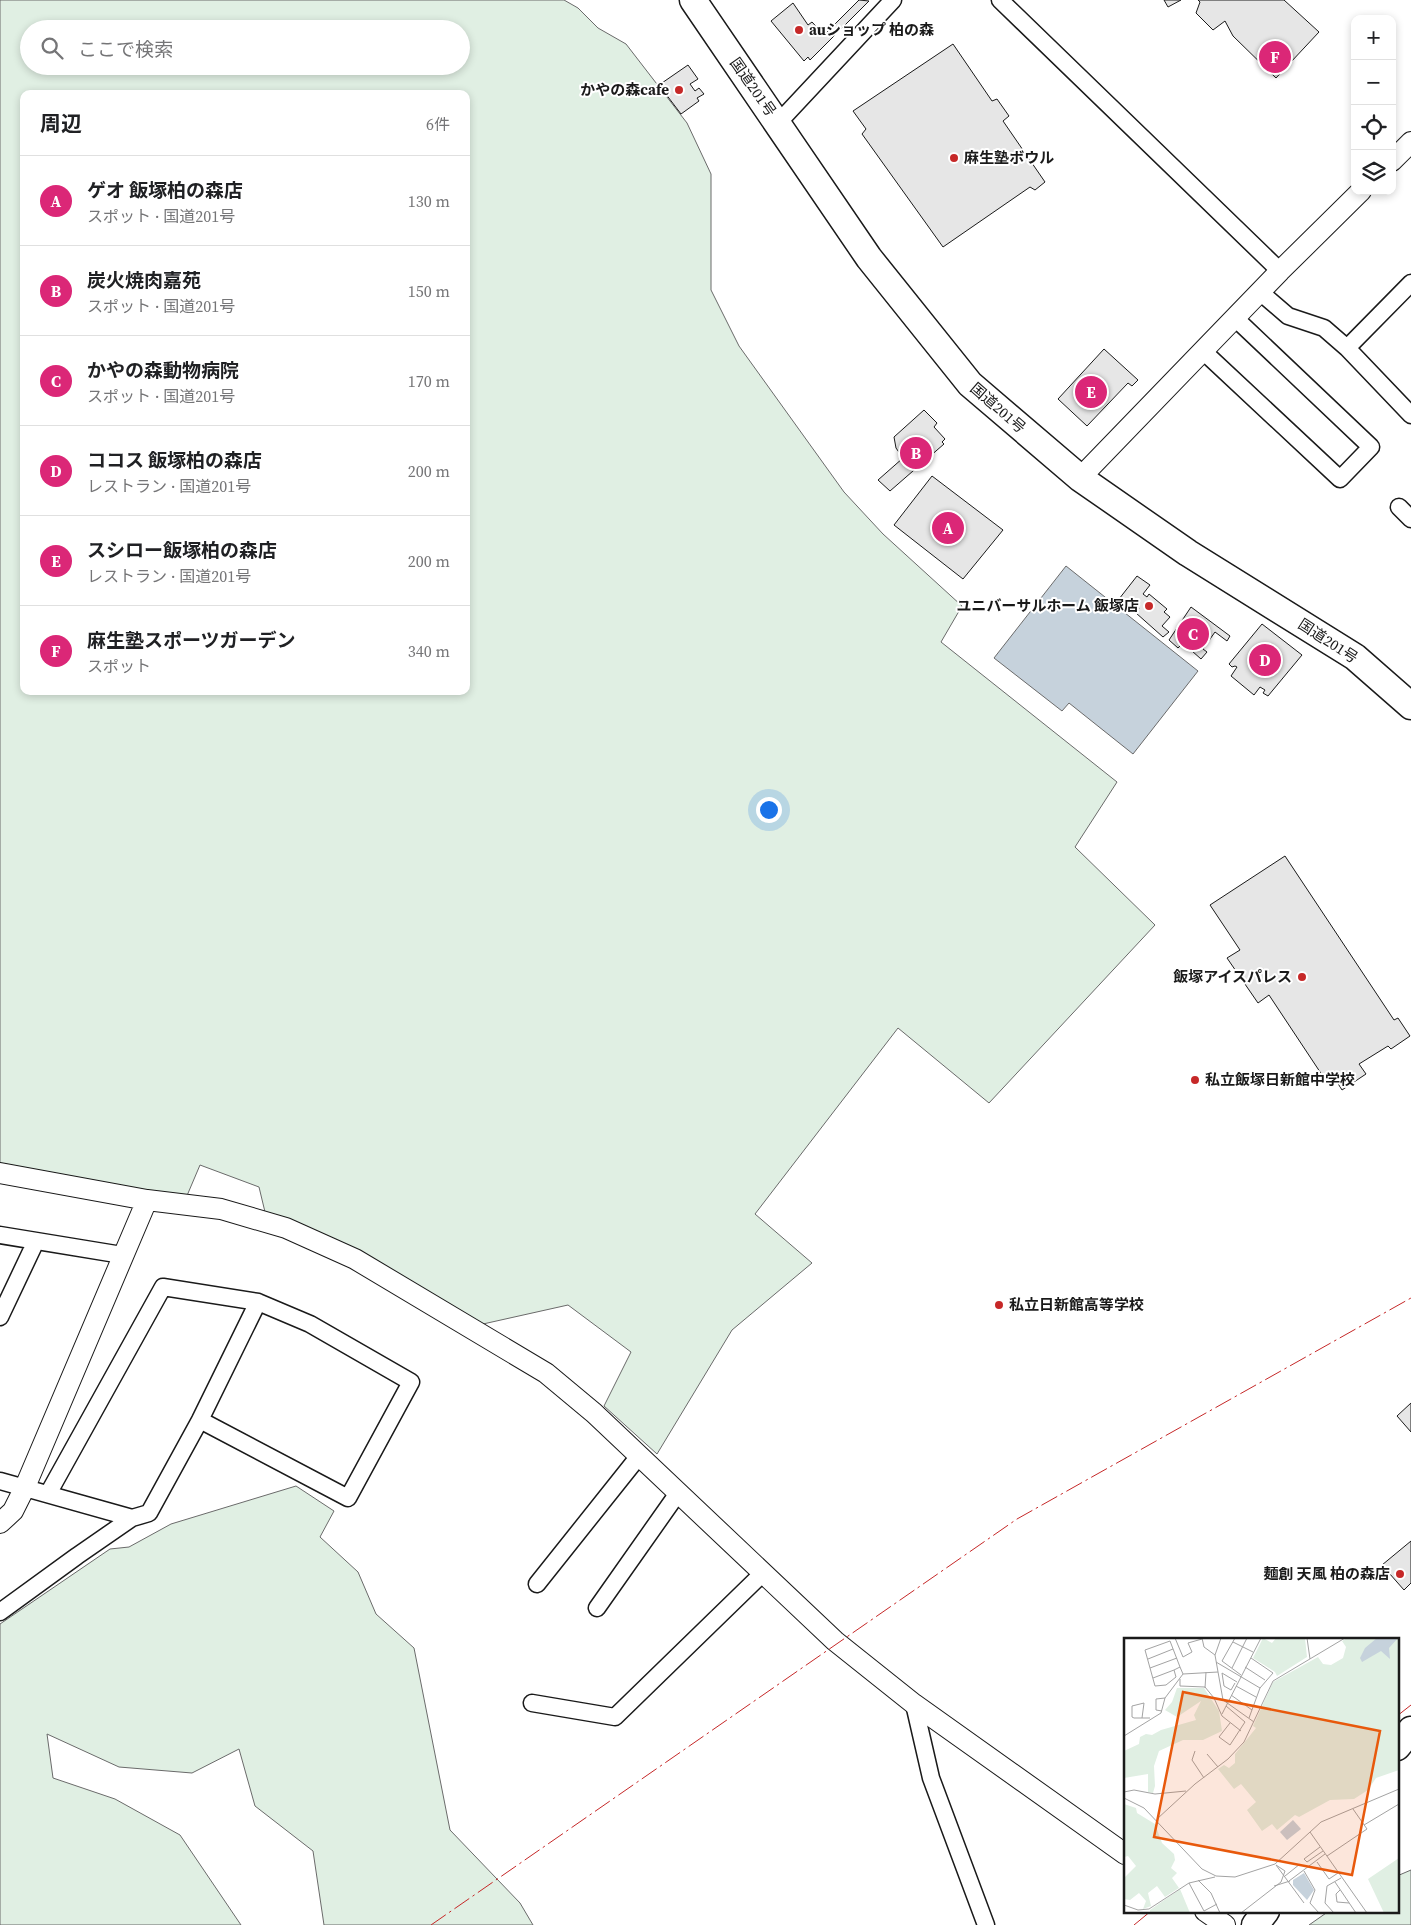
<!DOCTYPE html>
<html lang="ja">
<meta charset="utf-8">
<style>
body{margin:0;font-family:"Source Serif 4","Noto Sans JP",serif;background:#f2f2f2;color:#202124}
.controls{position:absolute;right:15px;top:15px;display:grid;overflow:hidden;border-radius:10px;box-shadow:0 2px 8px #0003}
.controls button{width:45px;height:45px;display:grid;place-items:center;padding:0;border:0;border-bottom:1px solid #e0e0e0;background:#fff;color:#202124;font:25px sans-serif}
.you{position:absolute;left:768px;top:809px;width:18px;height:18px;margin:-12px;border:4px solid #fff;border-radius:50%;background:#1a73e8;box-shadow:0 0 0 8px #1a73e833}
.badge{display:grid;place-items:center;width:32px;height:32px;border-radius:50%;background:#db2777;color:#fff;font-size:16px;font-weight:700}
.pin{position:absolute;translate:-50% -50%;border:2px solid #fff;box-shadow:0 1px 5px #0006}
.list{margin:0;padding:0;list-style:none}
h2{display:flex;justify-content:space-between;align-items:center;height:65px;margin:0;padding:0 20px;font-size:21px}
h2 small{font-size:16px;font-weight:400;color:#757577}
.list li{display:grid;grid-template-columns:32px 1fr auto;gap:15px;align-items:center;box-sizing:border-box;height:90px;padding:0 20px;border-top:1px solid #e0e0e0}
.list b{display:block;font-size:19px;white-space:nowrap}
.list p{margin:0;font-size:16px;white-space:nowrap;color:#757577}
.list em{font-size:16px;font-style:normal;color:#757577}
.icon{flex:none;width:28px;height:28px;fill:none;stroke:currentColor;stroke-width:2;stroke-linecap:round;stroke-linejoin:round}
.map{position:relative;flex:none;width:1411px;height:1925px;overflow:hidden}
.search{position:absolute;background:#fff;box-shadow:0 2px 8px #0003;left:20px;top:20px;width:450px;height:55px;display:flex;align-items:center;gap:12px;box-sizing:border-box;padding:0 18px;border-radius:28px;color:#757577;font-size:19px}
.panel{position:absolute;background:#fff;box-shadow:0 2px 8px #0003;left:20px;top:90px;width:450px;height:605px;border-radius:10px}
.map>svg:first-child{display:block}
.green{fill:#e0efe3;stroke:#6a6a6a;fill-rule:evenodd}
.water{fill:#c6d2dc;stroke:#6a6a6a}
.building{fill:#e6e6e6;stroke:#1a1a1a}
.lines{fill:none;stroke-linecap:round;stroke-linejoin:round}
.minor-casing{stroke:#1a1a1a;stroke-width:19}
.tertiary-casing{stroke:#1a1a1a;stroke-width:22}
.trunk-casing{stroke:#1a1a1a;stroke-width:29}
.minor{stroke:#fff;stroke-width:16}
.tertiary{stroke:#fff;stroke-width:20}
.trunk{stroke:#fff;stroke-width:26}
.power{stroke:#c62828;stroke-width:1;stroke-dasharray:18 4 2.5 4;stroke-linecap:butt}
.poi-dot{fill:#c62828;stroke:#fff;stroke-width:2}
.labels{text-anchor:middle;stroke-width:4;stroke-linejoin:round;paint-order:stroke}
.poi-label{font-size:15px;font-weight:bold;fill:#1a1a1a;stroke:#fff;text-anchor:start}
.street-label{font-size:15px;fill:#1a1a1a;stroke:#fff}
.inset-road{fill:none;stroke:#a3a3a3;stroke-width:1}
.view{fill:#e8590c;fill-opacity:0.15;stroke:#e8590c;stroke-width:2.5}
.inset-edge{fill:none;stroke:#1a1a1a;stroke-width:2.5}
</style>
<div class="map">
<svg width="1411" height="1925" viewBox="0 0 1411 1925">
<rect width="100%" height="100%" fill="#fff"/>
<path class="green" d="M0,0H564L578,8L598,28L626,44L687,123L711,174V290L739,346L844,492L883,534L962,606L941,642L1117,782L1075,847L1155,925L989,1103L898,1028L755,1214L812,1263L732,1330L657,1454L604,1406L631,1352L568,1305L483,1324L354,1248L265,1212L259,1187L200,1165L186,1198L0,1163ZM29,29H461V66H29ZM24,94H466V691H24Z
M296,1486L334,1511L320,1537L358,1572L376,1614L414,1648L450,1830L520,1903L533,1925H324L313,1851L255,1806L239,1749L192,1773L119,1767L47,1734L53,1778L115,1799L180,1835L241,1925H0V1624L110,1549L129,1547L171,1524Z
M1411,1870V1925H1309L1329,1911H1397V1876Z"/>
<path class="water" d="M1066,566L1198,671L1133,754L1069,703L1062,711L994,658Z"/>
<path class="building" d="M859,0L869,1L810,60L808,57L804,61L771,21L793,3L808,25L812,22L824,35Z
M1164,0H1181L1168,7Z
M1198,0H1284L1319,32L1276,78L1233,36L1225,21L1213,30L1196,13L1200,2Z
M953,44L992,101L997,99L1009,116L1003,121L1045,182L1035,190L1030,187L943,247L862,134L866,129L853,111Z
M688,65L698,79L690,84L695,91L699,88L704,94L697,98L699,101L681,114L659,85Z
M1104,349L1138,380L1132,386L1128,383L1087,426L1058,399Z
M924,410L937,423L934,427L945,439L942,442L944,444L890,491L878,480L903,458L896,448L894,437Z
M932,476L1003,530L963,579L894,525Z
M1137,576L1150,585L1143,594L1147,597L1149,594L1167,609L1164,612L1170,617L1162,626L1169,632L1163,637L1136,613L1139,608L1133,605L1130,608L1119,599Z
M1191,607L1230,636L1227,641L1215,632L1203,649L1207,652L1201,659L1183,643L1178,648L1169,640Z
M1262,624L1302,655L1268,696L1263,693L1265,690L1260,687L1254,695L1231,676L1237,667L1235,666L1232,667L1229,664Z
M1285,856L1394,1020L1398,1018L1410,1036L1391,1049L1388,1046L1359,1064L1366,1074L1342,1090L1337,1082L1330,1087L1269,995L1258,1003L1227,958L1240,950L1210,905Z
M1411,1403V1432L1397,1416Z
M1411,1541V1583L1404,1590L1382,1565Z"/>
<g class="lines">
<g class="minor-casing">
<path id="minor" d="M1000,0L1280,271
M778,123L893,0
M1260,292L1288,316L1324,328L1347,348L1411,415
M1347,348L1411,283
M1203,351L1340,479L1371,447L1235,318
M1399,507L1411,519
M0,1235L122,1255
M0,1317L36,1241
M0,1481L132,1518
M48,1494L163,1287L258,1302L310,1324L411,1382L348,1498L200,1420
M537,1584L639,1456
M597,1608L678,1493
M0,1612L77,1556L132,1518L149,1513L200,1420L258,1302
M532,1703L615,1717L763,1573
M914,1704L931,1778L986,1925"/>
</g>
<g class="tertiary-casing">
<path id="tertiary" d="M1392,161L1411,142
M1080,478L1280,271L1361,191
M0,1173L147,1200L221,1209L286,1228L355,1259L546,1373L594,1413L835,1641L914,1704L1125,1854
M0,1523L13,1511L25,1487L147,1200
M1205,1911L1225,1925"/>
</g>
<g class="trunk-casing">
<path id="trunk" d="M693,0L869,258L970,384L1080,478L1188,553L1355,657L1411,706
M1397,1747L1411,1730
M1255,1925L1266,1911"/>
</g>
<use href="#minor" class="minor"/>
<use href="#tertiary" class="tertiary"/>
<use href="#trunk" class="trunk"/>
<path class="power" d="M1397,1716L1411,1705
M431,1925L1017,1519L1411,1298
M1134,1925L1151,1911"/>
</g>
<g class="poi-dot">
<circle cx="799" cy="30" r="5"/>
<circle cx="679" cy="90" r="5"/>
<circle cx="954" cy="158" r="5"/>
<circle cx="1149" cy="606" r="5"/>
<circle cx="1302" cy="977" r="5"/>
<circle cx="1195" cy="1080" r="5"/>
<circle cx="999" cy="1305" r="5"/>
<circle cx="1400" cy="1574" r="5"/>
</g>
<g class="labels">
<g class="poi-label">
<text x="809" y="35">auショップ 柏の森</text>
<text x="669" y="95" text-anchor="end">かやの森cafe</text>
<text x="964" y="163">麻生塾ボウル</text>
<text x="1139" y="611" text-anchor="end">ユニバーサルホーム 飯塚店</text>
<text x="1292" y="982" text-anchor="end">飯塚アイスパレス</text>
<text x="1205" y="1085">私立飯塚日新館中学校</text>
<text x="1009" y="1310">私立日新館高等学校</text>
<text x="1390" y="1579" text-anchor="end">麺創 天風 柏の森店</text>
</g>
<g class="street-label">
<text transform="translate(753 87) rotate(55)" y="5">国道201号</text>
<text transform="translate(998 408) rotate(41)" y="5">国道201号</text>
<text transform="translate(1328 641) rotate(33)" y="5">国道201号</text>
</g>
</g>
<g transform="translate(1124 1638)">
<rect width="275" height="275" fill="#fff"/>
<path d="M139,0L148,5L152,0H181L183,19L153,38L151,34L129,20ZM223,0H275V132L252,140L244,152L230,161L206,162L175,179L171,177L153,192L148,186L138,193L123,172L132,164L117,146L110,151L94,131L100,127L105,130L111,125V116L132,90L129,88L149,44L194,19L199,26L207,27L219,20L222,9L218,3ZM53,50H80L95,73L98,93L79,102H59L35,113L30,128L31,148L29,155L24,154V136L0,140V113L15,106L16,99L22,96L28,97L37,92L72,82L70,77L77,63L53,79L41,72L48,64ZM0,166L12,170L13,175L31,186L38,205L50,216L51,222L47,230L53,235L48,240L55,250L41,259L33,248L24,255L27,268L19,271L22,263L15,255L6,262L0,261V240L12,228L4,218L0,219ZM275,220V275H260L244,241ZM56,251L66,275H26V272Z" fill="#e0efe3"/>
<path d="M253,0H274L265,10L266,21L257,13L238,24L236,20L241,10ZM169,182L177,191L163,202L156,194ZM180,235L190,252L183,262L169,247V242Z" fill="#c6d2dc"/>
<path class="inset-road" d="M51,0L59,19L68,14L64,5L78,1M78,0L80,9L91,17M97,0L91,17L99,62L130,84M111,0L98,23L117,37M183,0L186,21M109,4L129,14M24,21L49,11M92,24L136,50M56,29L46,3L21,12L31,48L42,47L52,39L50,32L56,29L59,36M121,29L141,42M26,30L53,20M108,30L123,0M29,40L50,32M56,41V48L81,49L90,60L98,78L117,93M111,45L107,52L100,48L98,35L113,44M112,48L132,59M81,50L82,34M107,57L128,72M102,68L121,84L106,107L95,99L106,85M38,73L32,72V61L41,60M98,76L137,0M18,80L20,65L8,68V79L10,80H26M125,80L136,50L149,35L127,20M0,98L37,75L41,60L59,36L94,34M71,113L68,122L80,140M83,116L94,129M0,154L10,152L31,156L62,153M0,160L20,170L78,231L92,238L111,239L151,226L197,184L275,151M33,181L71,146L104,121L120,104L149,43L221,0M240,187L275,166M186,194L243,275M196,209L180,221L183,224L199,213M203,218L243,191L229,171M193,224L205,241L214,235M152,227L180,265M180,233L191,252L186,265L195,275M161,238L176,226M74,242L87,255L96,275M165,243L201,216M211,244L232,275M65,245L80,273L93,266M150,248L166,243M216,252L212,256L213,264L225,265M0,267L14,272L25,271L65,245L91,239M117,275L157,244L161,233L152,227M210,275L201,265L203,248L217,240"/>
<path class="view" d="M59,54L256,93L228,237L30,199Z"/>
<rect width="275" height="275" class="inset-edge"/>
</g>
</svg>
<div class="controls">
<button>+</button>
<button>−</button>
<button><svg class="icon" aria-label="locate" viewBox="0 0 24 24"><circle cx="12" cy="12" r="6"/><path d="M12 2v4M12 18v4M2 12h4M18 12h4"/></svg></button>
<button><svg class="icon" aria-label="layers" viewBox="0 0 24 24"><path d="M12 4l9 5-9 5-9-5zM3 14l9 5 9-5"/></svg></button>
</div>
<div class="you"></div>
<div class="pin badge" style="left:948px;top:528px">A</div>
<div class="pin badge" style="left:916px;top:453px">B</div>
<div class="pin badge" style="left:1193px;top:634px">C</div>
<div class="pin badge" style="left:1265px;top:660px">D</div>
<div class="pin badge" style="left:1091px;top:392px">E</div>
<div class="pin badge" style="left:1275px;top:57px">F</div>
<div class="search"><svg class="icon" aria-label="search" viewBox="0 0 24 24"><circle cx="10" cy="10" r="6"/><path d="M15 15l6 6"/></svg>ここで検索</div>
<section class="panel">
<h2>周辺<small>6件</small></h2>
<ul class="list">
<li><span class="badge">A</span><div><b>ゲオ 飯塚柏の森店</b><p>スポット · 国道201号</p></div><em>130 m</em></li>
<li><span class="badge">B</span><div><b>炭火焼肉嘉苑</b><p>スポット · 国道201号</p></div><em>150 m</em></li>
<li><span class="badge">C</span><div><b>かやの森動物病院</b><p>スポット · 国道201号</p></div><em>170 m</em></li>
<li><span class="badge">D</span><div><b>ココス 飯塚柏の森店</b><p>レストラン · 国道201号</p></div><em>200 m</em></li>
<li><span class="badge">E</span><div><b>スシロー飯塚柏の森店</b><p>レストラン · 国道201号</p></div><em>200 m</em></li>
<li><span class="badge">F</span><div><b>麻生塾スポーツガーデン</b><p>スポット</p></div><em>340 m</em></li>
</ul>
</section>
</div>
